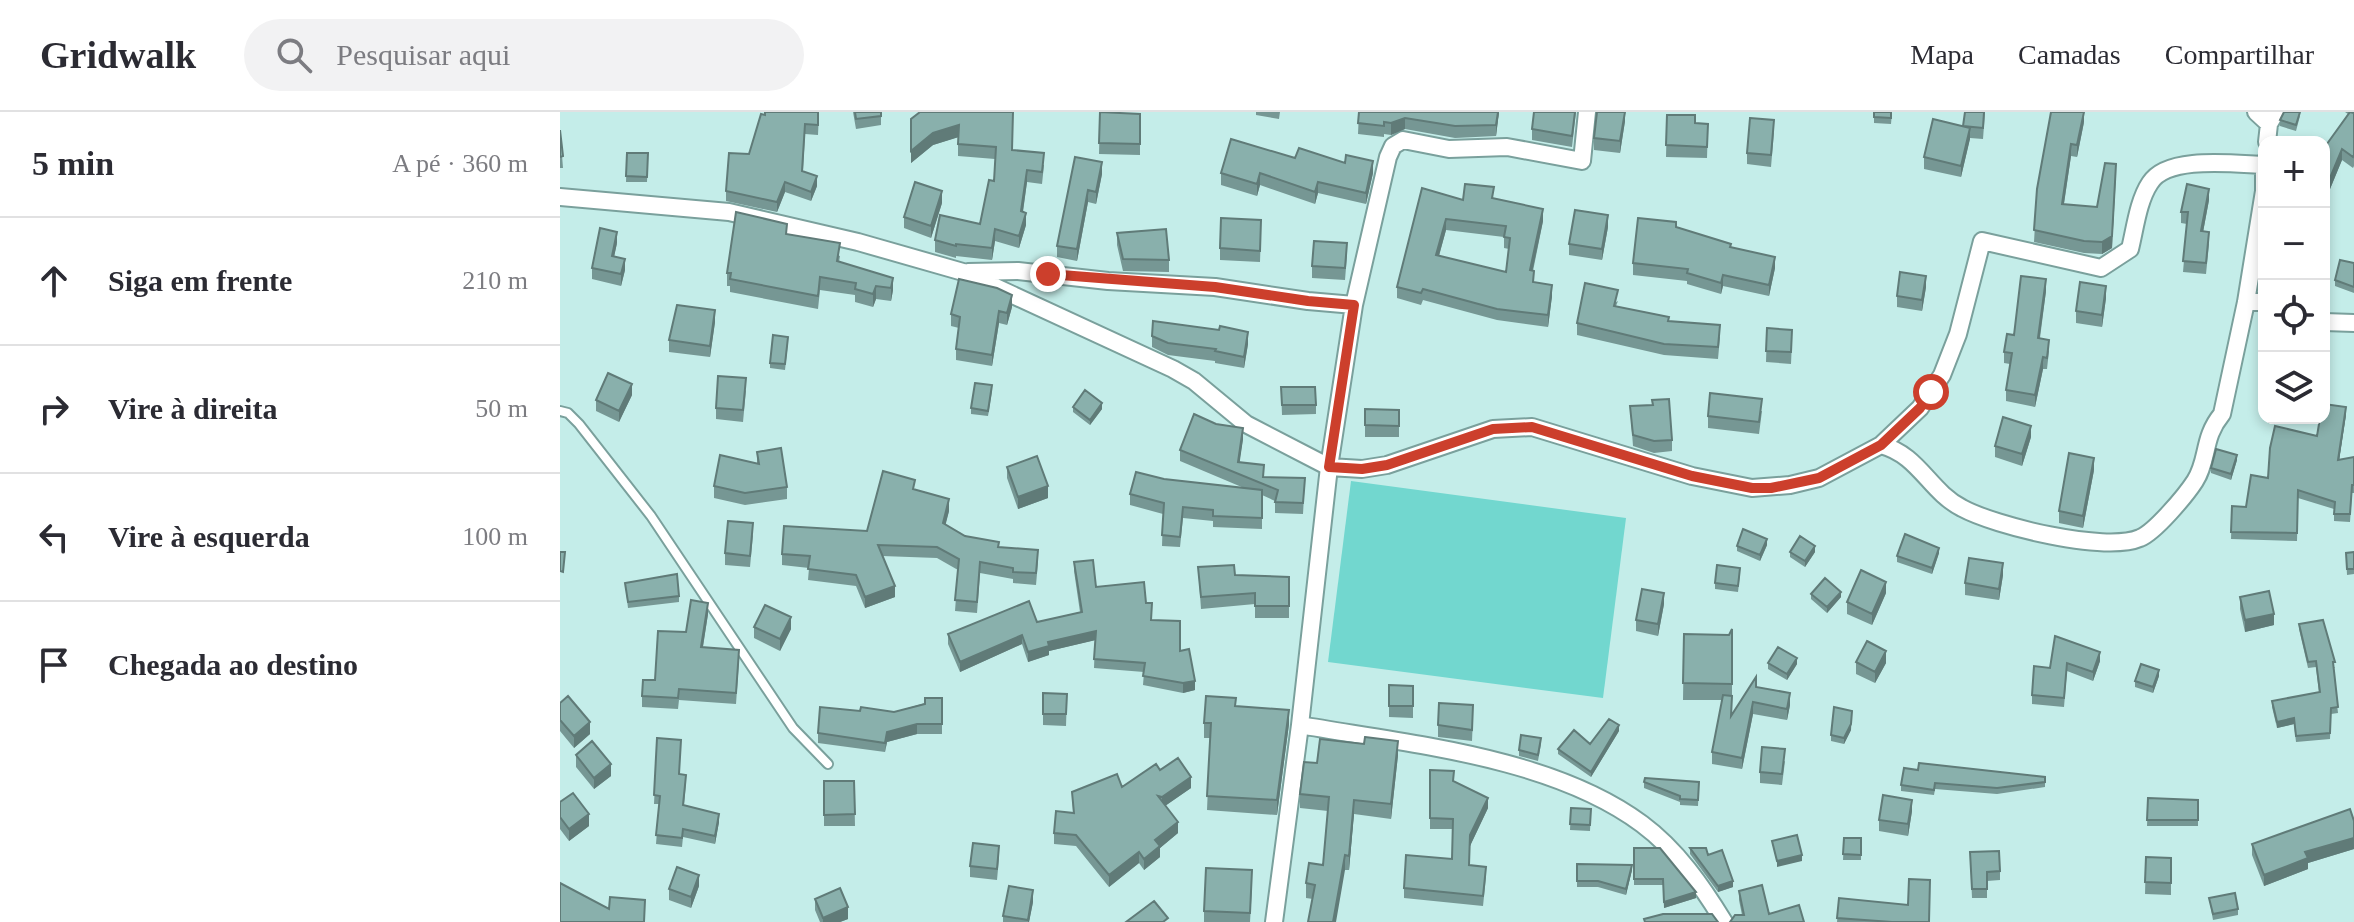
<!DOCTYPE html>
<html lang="pt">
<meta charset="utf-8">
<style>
body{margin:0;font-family:"Times New Roman",serif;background:#f2f2f3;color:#2b2b33}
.controls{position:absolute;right:24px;top:24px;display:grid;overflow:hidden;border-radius:16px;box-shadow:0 4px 12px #0003}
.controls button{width:72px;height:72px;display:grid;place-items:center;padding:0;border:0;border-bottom:2px solid #e1e1e2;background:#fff;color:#2b2b33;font:40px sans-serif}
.stop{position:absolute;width:24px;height:24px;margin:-18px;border:6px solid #cc3f2c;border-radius:50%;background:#fff}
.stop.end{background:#cc3f2c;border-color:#fff;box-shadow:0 2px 8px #0008}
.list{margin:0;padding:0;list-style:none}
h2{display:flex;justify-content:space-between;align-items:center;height:104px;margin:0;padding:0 32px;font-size:34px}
h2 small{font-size:26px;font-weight:400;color:#7c7c81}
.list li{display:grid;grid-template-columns:52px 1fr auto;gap:24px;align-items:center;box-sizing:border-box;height:128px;padding:0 32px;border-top:2px solid #e1e1e2}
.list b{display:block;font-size:30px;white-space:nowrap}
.list em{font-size:26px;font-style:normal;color:#7c7c81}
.icon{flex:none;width:44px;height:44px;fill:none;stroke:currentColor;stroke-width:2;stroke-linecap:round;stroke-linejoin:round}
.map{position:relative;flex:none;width:1794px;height:810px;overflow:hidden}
header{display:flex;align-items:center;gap:48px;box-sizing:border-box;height:112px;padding:0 40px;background:#fff;border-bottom:2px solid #e1e1e2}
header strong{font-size:38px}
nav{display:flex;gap:44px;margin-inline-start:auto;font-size:28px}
.search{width:560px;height:72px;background:#f2f2f3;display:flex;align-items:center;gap:20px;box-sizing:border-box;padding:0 28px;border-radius:44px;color:#7c7c81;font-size:30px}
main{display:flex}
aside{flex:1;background:#fff}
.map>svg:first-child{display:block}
.green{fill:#72d7cf}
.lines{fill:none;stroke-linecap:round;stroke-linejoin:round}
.lane-casing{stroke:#7aa09c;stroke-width:12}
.street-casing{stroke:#7aa09c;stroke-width:20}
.lane{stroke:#fff;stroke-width:8}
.street{stroke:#fff;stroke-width:16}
.wall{fill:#769794;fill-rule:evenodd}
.shaded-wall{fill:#607b78}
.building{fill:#89b0ac;stroke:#607b78;stroke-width:2;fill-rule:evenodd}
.route{stroke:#cc3f2c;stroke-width:10}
</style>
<header>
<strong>Gridwalk</strong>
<div class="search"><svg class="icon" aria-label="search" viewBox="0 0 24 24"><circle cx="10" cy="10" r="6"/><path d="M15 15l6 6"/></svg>Pesquisar aqui</div>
<nav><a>Mapa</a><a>Camadas</a><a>Compartilhar</a></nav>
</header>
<main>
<aside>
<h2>5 min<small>A pé · 360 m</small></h2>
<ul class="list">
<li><svg class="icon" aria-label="ahead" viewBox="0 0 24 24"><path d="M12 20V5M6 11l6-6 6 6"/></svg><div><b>Siga em frente</b></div><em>210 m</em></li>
<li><svg class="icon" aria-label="right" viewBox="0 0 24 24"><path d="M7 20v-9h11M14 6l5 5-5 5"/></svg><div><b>Vire à direita</b></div><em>50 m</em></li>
<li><svg class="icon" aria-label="left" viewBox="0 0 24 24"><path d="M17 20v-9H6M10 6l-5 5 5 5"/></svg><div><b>Vire à esquerda</b></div><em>100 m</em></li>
<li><svg class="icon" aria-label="arrive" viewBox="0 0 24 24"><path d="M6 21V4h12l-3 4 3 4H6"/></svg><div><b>Chegada ao destino</b></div></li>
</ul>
</aside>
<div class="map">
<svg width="1794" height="810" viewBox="0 0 1794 810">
<rect width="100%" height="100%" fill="#c4ede9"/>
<path class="green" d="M791,369L1066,406L1043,586L768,550Z"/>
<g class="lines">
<g class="lane-casing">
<path id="lane" d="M0,299L8,301L19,312L91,404L233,616L268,652"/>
</g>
<g class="street-casing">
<path id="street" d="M1696,0L1709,12
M1707,30L1709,12L1716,0
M0,85L169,100L298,130L403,160L613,257L634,269L686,312L769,355L802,357L827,353L933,317L972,315L1132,364L1192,376L1230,373L1259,366L1321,333L1360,296L1382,263L1398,222L1422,129L1541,156L1570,137C1575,117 1578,89 1590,71C1607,43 1675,52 1704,53
M408,160L458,159L548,169L655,175L748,189L794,193L769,355L740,613L714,810
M1686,190H1704
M794,193L828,45L833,34L843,28L889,37L947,35L1022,49L1027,0
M1764,210L1794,211
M1321,333C1359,343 1369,379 1402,396C1435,414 1545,441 1580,426C1595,420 1626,383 1635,369C1649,347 1642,326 1662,302L1686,190L1704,79V50
M740,613C849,632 992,645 1082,712C1117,738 1142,774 1164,810"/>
</g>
<use href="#lane" class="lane"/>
<use href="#street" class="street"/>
</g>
<path class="wall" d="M259,0L258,23L245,22L243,59L257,74L251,89L225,80L217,100L166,89V79L189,42L205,3Z
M293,0H321V13L296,17Z
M360,0L452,38L484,53L482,72L467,70L463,100L466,113L459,136L435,129L432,148L396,144V146L375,140V128L420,112L434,69L435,47L398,44V25L373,33L351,51Z
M540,0L580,2V43L539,42Z
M696,0H720L719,7L696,3Z
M799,0H939L936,24L895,26L845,17L831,23L824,22V25L798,22Z
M1016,0L1012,35L972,28V17Z
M1314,0H1332L1331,12L1314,11Z
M1405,0H1425L1423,27L1410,26L1401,65L1364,57V45L1403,14Z
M1785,0H1794V54L1793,56L1782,48L1770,77L1764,75V36L1788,2Z
M1107,3L1135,11L1148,12L1147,46L1106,45Z
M1740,4L1736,19L1720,14V8Z
M1065,9L1060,41L1034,38V26Z
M1524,10L1517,45L1511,44L1504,92L1537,95L1556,64L1552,136L1542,142L1524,141L1474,130L1477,77Z
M0,18L3,56H0Z
M1214,20L1211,55L1187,52V41Z
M67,41H88L87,70H66Z
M515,45L542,62L536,92L528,90L517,149L497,145V134Z
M735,46L813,61L806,92L758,81L755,92L700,73L697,84L661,73V61Z
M862,76L903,88L934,87L983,109L973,159L974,170L992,184L988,215L937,208L863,188L861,193L837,186V175ZM886,118L944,125V136L949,137L946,160L879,144Z
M1649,88L1643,120L1649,132L1646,162L1623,160L1627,112L1621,111V100Z
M382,91L371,126L344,116V105Z
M1048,115L1042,148L1009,143V132Z
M1116,116L1171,136L1215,156L1209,184L1163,174L1161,182L1127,172V169L1073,163V151Z
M701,119L700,150L660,148V136Z
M557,121L609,148V160L563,159L557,133Z
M227,122L280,144L279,150L333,166V178L331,189L316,187L313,195L295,190V183L260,178L258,197L170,180V174H167V161Z
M57,131L54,144L65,158L61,174L32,167V156Z
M787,143L785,168L752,166V154Z
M1794,151V181L1775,174V168Z
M1366,175L1362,199L1337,195V184Z
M1486,179L1480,226L1489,239L1487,257H1483L1475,295L1446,289V278L1450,252L1444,251V240L1454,223Z
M1546,186L1542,215L1516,211V199Z
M1058,189L1056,194L1160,225L1158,247L1104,243L1017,223V211Z
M452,195L447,213L439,211L432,254L396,248V237L399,216L391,214V202Z
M155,210L150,245L109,240V228Z
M1207,216L1232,229L1231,252L1206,250Z
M592,224L688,232L684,256L655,251V249L608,243L592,235Z
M228,231L225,258L210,256V251Z
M721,275L756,293V302L722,303Z
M186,278L183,310L156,307V296Z
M432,279L428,304L411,302V296Z
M72,283L59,310L36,299V288Z
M1070,294L1112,328V339L1094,341L1073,334Z
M513,295L542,297L530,313L513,300Z
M805,297L839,298V325H805Z
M1202,299L1199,322L1148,316V304Z
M1786,303L1779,348L1794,345V381H1792L1790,410L1774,409V397L1738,386L1737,429L1671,427L1672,394L1686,395L1708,366L1757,324Z
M1471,325L1462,354L1435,345V334Z
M683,327L679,351L704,365L745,366L743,402L715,401V389L702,383V417L653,415V409L623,406L620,435L602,434L603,402L570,393V382L604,367L684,376L620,349V338Z
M197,340L227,375V387L185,393L154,386V374L197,352Z
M1677,348L1671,368L1651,361V356Z
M447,355L488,386L458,397L447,366Z
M1534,358L1523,416L1499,411V399Z
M355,378L389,399L385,413L405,424L478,450L476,473L453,471V467L420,461L417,501L395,499L398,458L377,446L322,444L335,485L305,496L296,474L248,468L249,456L222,453V442L307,419Z
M193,423L190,455L165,453V441Z
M1207,433L1200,449L1177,439V434Z
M1230,440H1255L1245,455L1230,445Z
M1794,440V462L1787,463L1786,441Z
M1379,441L1372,462L1337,450V444Z
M514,450L536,475L586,491L592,508L620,539L635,578L623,581L583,573L584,560L534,556L535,528L489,539V543L468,550L462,532L400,560L388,532V522L477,510L520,500L514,459Z
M638,455L675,463L729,465V506H695V492L641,497Z
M1180,462L1178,480L1155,477V471Z
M1443,463L1439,488L1405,483V471Z
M65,471L119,484V490L68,496Z
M1326,481L1312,513L1287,502V490Z
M1251,482L1281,485L1267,501L1251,487Z
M1680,485L1714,513L1685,520L1680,497Z
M1104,492L1098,524L1076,519V508Z
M148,502L143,535L179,549L176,592L119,588L118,597L82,595V584L95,568L126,520Z
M1739,512L1775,556H1773L1778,601L1771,602L1770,627L1736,630L1734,612L1717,616L1712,595V589L1759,581L1756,555L1748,556L1739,517Z
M194,515L231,517L220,539L194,526Z
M1172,517V604L1196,575L1230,593L1227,608L1193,602L1182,657L1152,652V640L1162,588H1123L1124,522L1169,523Z
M1495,524L1540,549L1533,569L1507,559L1504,595L1472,592V583L1490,556Z
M1296,550L1326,551L1315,571L1296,562Z
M1208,551L1237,552L1227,568L1208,557Z
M1599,564L1593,581L1575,575V569Z
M829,573L853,574V606L829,605Z
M483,581L507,582L506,614L483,613Z
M382,586V622H357L327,630L325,640L258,631V621L300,599L334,600Z
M0,591L30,622L14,636L0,619Z
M676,594L729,612L717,703L647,698L650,626H644V611Z
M913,605L912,629L878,625V613Z
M1291,618L1284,632L1271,629V623Z
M1059,619L1031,665L998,642V637L1030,632Z
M97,626L126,671L124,693L159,710L155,732L123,725L122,735L96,732L99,692H94Z
M981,632L978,649L959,644V638Z
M16,643L51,664L34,677L16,655Z
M838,643L831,707L794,702L789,758H785L753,787L746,786V771L763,753L768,699L740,696V682L757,651Z
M1225,649L1222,673L1200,671V660Z
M600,658L631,676L605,694L618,721L600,736V745L584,758L579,751L549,775L516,734L494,732V721L513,700L512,680L562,675Z
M870,658L894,669L928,696L910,734L909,753L926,765L923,794L844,786V776L892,747L893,717H870Z
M1358,658L1485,665V675L1437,682L1375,677L1374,683L1341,679V673Z
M264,669H294L295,714H264Z
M1084,670H1139L1138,694L1120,693V690L1084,676Z
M1588,686L1638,688V714H1587Z
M0,690L29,714L9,729L0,717Z
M1011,696L1031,697L1030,719L1010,718Z
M1352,699L1348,724L1319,719V708Z
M1794,709V737L1748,751V757L1704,774L1692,743V732Z
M1284,726H1301V748H1283Z
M1074,736L1136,786L1104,796L1103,773H1074Z
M1130,736L1173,775L1158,780L1130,742Z
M1410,740L1440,759V768L1427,769V786H1412Z
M1586,745L1611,746V783L1585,782Z
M439,746L437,768L410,765V754Z
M1017,752L1072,758L1066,783L1038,775H1017Z
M139,774L131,796L109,788V777Z
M692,775L690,810H644V799Z
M1179,779L1209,802L1182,803L1179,788Z
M1279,786L1369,810H1277Z
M1649,786L1678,797V803L1653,808Z
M255,787L288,807L280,810H260L255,798Z
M473,790L469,810H443V804Z"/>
<path class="shaded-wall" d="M938,0H939L936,24V13Z
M1065,0V9L1060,41V29Z
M1524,0V10L1517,45V33Z
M845,6V17L831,23V11Z
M399,13V25L373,33L351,51V39L373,21Z
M1410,16V27L1401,65V54Z
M1511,32V44L1502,104V92Z
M1782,37V48L1770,77V66Z
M813,49V61L806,92V81Z
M542,50V62L536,92V80Z
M1556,52L1552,136L1542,142V130Z
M467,58V70L461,112V99Z
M700,61V73L697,84V72Z
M257,64V74L251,89V80Z
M225,70V80L217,100V90Z
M758,70V81L755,92V80Z
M1649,77V88L1641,131V119Z
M528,78V90L517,149V137Z
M382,79V91L371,126V114Z
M983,97V109L970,170V158Z
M466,101V113L459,136V124Z
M1048,103V115L1042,148V137Z
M886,107V118L876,154V143Z
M435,117V129L432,148V136Z
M57,120V131L52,155V144Z
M1215,145V156L1209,184V173Z
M65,147V158L61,174V162Z
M1163,163V174L1161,182V171Z
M1366,164V175L1362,199V188Z
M333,166V178L331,189V176Z
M1486,167V179L1478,237V226Z
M992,173V184L988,215V203Z
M316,174V187L313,195V182Z
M1546,174V186L1542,215V203Z
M452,183V195L447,213V201Z
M155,198V210L150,245V234Z
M439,199V211L432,254V243Z
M688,220V232L684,256V245Z
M1483,245V257L1475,295V283Z
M72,272V283L59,310V299Z
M542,291V297L530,313V308Z
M1786,295V303L1778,356V348Z
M1471,314V325L1462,354V342Z
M683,316V327L678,362V350Z
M1677,343V348L1671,368V362Z
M1534,346V358L1523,416V404Z
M488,374V386L458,397V385Z
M389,387V399L383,423V411Z
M1207,427V433L1200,449V443Z
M1255,434V440L1245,455V449Z
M1379,436V441L1372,462V456Z
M1443,451V463L1439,488V477Z
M1326,470V481L1312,513V502Z
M335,474V485L305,496V485Z
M1281,480V485L1267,501V495Z
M1104,481V492L1098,524V512Z
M148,491V502L141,546V535Z
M1714,502V513L1685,520V508Z
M231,505V517L220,539V527Z
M536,519V528L489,539V543L468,550V540L488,530Z
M462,523V532L400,560V550Z
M1326,539V551L1315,571V560Z
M1540,540V549L1533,569V560Z
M1237,546V552L1227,568V562Z
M1599,558V564L1593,581V575Z
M635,569V578L623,581V571Z
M1230,581V593L1227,608V597Z
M1193,590V602L1182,657V646Z
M729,598V612L717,703V688Z
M1292,599L1291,618L1284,632V626Z
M1734,606V612L1717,616V610Z
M30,610V622L14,636V624Z
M357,612V622L327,630L325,640L327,620Z
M1059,613V619L1031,665V660Z
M838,629V643L831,707V692Z
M51,652V664L34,677V666Z
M631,665V676L602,696V685Z
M928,686V696L910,734V723Z
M794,688V702L789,758V744Z
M1352,688V699L1348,724V712Z
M29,702V714L9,729V717Z
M159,702V710L155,732V724Z
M618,710V721L600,736V745L584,758V747L595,728Z
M1794,726V737L1748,751V757L1704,774V763L1745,740Z
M579,740V751L549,775V763Z
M785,743V758L776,810H773Z
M1242,743V749L1217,755V749Z
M1072,753V758L1066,783V777Z
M139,763V774L131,796V785Z
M1173,769V775L1158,780V774Z
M473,778V790L469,810H468Z
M1136,780V786L1104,796V790Z
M288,795V807L280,810H263V806Z"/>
<path class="building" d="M205,0H258V13L245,12L242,59L257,64L251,80L225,70L217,90L166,79L169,41L189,42L201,2L205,3Z
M295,0H321V4L296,7Z
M360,0H453L452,38L484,41L482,60L467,58L461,99L466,101L459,124L435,117L432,136L396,132V134L375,128L380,103L420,112L429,68L434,69L436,35L398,32L399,13L373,21L351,39V7Z
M540,0L580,2V32L539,31Z
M799,0H938L936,13L895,14L845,6L831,11L824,10V14L798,11Z
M974,0H1015L1012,24L972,17Z
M1037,0H1065L1060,29L1034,26Z
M1314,0H1331V6L1314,5Z
M1405,0H1424L1423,16L1403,14Z
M1491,0H1524L1517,33L1511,32L1502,92L1537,95L1545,51L1556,52L1552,124L1542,130L1524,129L1474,118L1477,77Z
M1724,0H1740L1736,13L1720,8Z
M1790,0L1794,1V43L1793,45L1782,37L1770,66L1764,63V36Z
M1107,3H1135V11L1148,12L1147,35L1106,33Z
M1190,6L1214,8L1211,43L1187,41Z
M1373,7L1410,16L1401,54L1364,45Z
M0,18L3,44L0,45Z
M671,27L735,46L739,36L785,51L786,43L813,49L806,81L758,70L755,80L700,61L697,72L661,61Z
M67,41H88L87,65L66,64Z
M515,45L542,50L536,80L528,78L517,137L497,134Z
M355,70L382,79L371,114L344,105Z
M905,72L934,75L932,86L983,97L970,158L974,159L973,170L992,173L988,203L937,197L863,177L861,181L837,175L862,76L903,88ZM886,107L946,114L944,125L950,126L946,160L876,143Z
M1627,72L1649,77L1641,119L1649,120L1646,151L1623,149L1628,100H1621Z
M1015,98L1048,103L1042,137L1009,132Z
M176,100L227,112L226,122L280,131L277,149L333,166L331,176L316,174L313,182L295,177L296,171L260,165L258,184L170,167L171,161H167Z
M661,106L701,108L700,139L660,136Z
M1078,106L1116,110V115L1171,132L1170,135L1215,145L1209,173L1163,163L1161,171L1127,161L1128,157L1073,151Z
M40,116L57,120L52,144L65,147L61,162L32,156Z
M606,117L609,148L563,147L557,121Z
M754,129L787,131L785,156L752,154Z
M1780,148L1794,151V175L1775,168Z
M1340,160L1366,164L1362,188L1337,184Z
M1461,164L1486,167L1478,226L1489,228L1487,246L1483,245L1475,283L1446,278L1452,241L1444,240L1447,222L1454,223Z
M399,167L437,176L452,183L447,201L439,199L432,243L396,237L400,205L391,202Z
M1520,170L1546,174L1542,203L1516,199Z
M1025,171L1058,178L1054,194L1109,205L1108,209L1160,213L1158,235L1104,232L1017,211Z
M117,193L155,198L150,234L109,228Z
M593,209L659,218L660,214L688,220L684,245L655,239L656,237L608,231L592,224Z
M1207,216L1232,218L1231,240L1206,239Z
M213,223L228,225L225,252L210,251Z
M48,261L72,272L59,299L36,288Z
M158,264L186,266L183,298L156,296Z
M415,271L432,273L428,299L411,296Z
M721,275H755L756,293H722Z
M525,278L542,291L530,308L513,295Z
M1150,281L1202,287L1199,310L1148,304Z
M1109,287L1112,328L1094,329L1073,323L1070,294L1093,293L1092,288Z
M1764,292L1786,295L1778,348L1794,345V373H1792L1790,402H1774L1775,390L1738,378L1737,421L1671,420L1672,394L1686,395L1691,363L1708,366L1710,336L1715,314L1757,324L1760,306H1764Z
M805,297L839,298V314L805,313Z
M634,302L656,312L683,316L678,350L704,353L703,365L745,366L743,391L715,390L718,378L620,338Z
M1443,305L1471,314L1462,342L1435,334Z
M221,336L227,375L185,381L154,374L160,343L199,352L197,340Z
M1656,337L1677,343L1671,362L1651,356Z
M1509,341L1534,346L1523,404L1499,399Z
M477,344L488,374L458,385L447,355Z
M323,359L355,368L353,377L389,387L383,411L405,424L439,430L438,435L478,438L476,461L453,460V456L420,450L417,490L395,488L399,447L377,435L318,433L335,474L305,485L296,463L248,457L250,444L222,442L224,414L307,419Z
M576,360L604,367L702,378V406L653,404V398L623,395L620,425L602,423L604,391L570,382Z
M168,409L193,411L190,444L165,441Z
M1183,417L1207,427L1200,443L1177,434Z
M1345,422L1379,436L1372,456L1337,444Z
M1240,424L1255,434L1245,449L1230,440Z
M0,440H5L3,460L0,459Z
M1794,440V457H1787L1786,441Z
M1409,446L1443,451L1439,477L1405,471Z
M533,448L536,475L584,470L586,491H592L591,508L620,509V539L629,537L635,569L623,571L583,564L585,551L534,547L536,519L488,530L489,534L468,540L462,523L400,550L388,522L469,489L477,510L522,500L514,450Z
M674,453L675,463L729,465V494H695V481L641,485L638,455Z
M1157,453L1180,456L1178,474L1155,471Z
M1301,458L1326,470L1312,502L1287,490Z
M117,462L119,484L68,490L65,471Z
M1265,466L1281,480L1267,495L1251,482Z
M1082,477L1104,481L1098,512L1076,508Z
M1709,479L1714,502L1685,508L1680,485Z
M131,488L148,491L141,535L179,538L176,581L119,577L118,586L82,584L83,568H95L98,519L126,520Z
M205,493L231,505L220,527L194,515Z
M1763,508L1775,550H1773L1778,595L1771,596L1770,621L1736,624L1734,606L1717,610L1712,589L1760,580L1756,549L1748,550L1739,512Z
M1172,517V572L1123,571L1124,522L1169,523Z
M1495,524L1540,540L1533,560L1507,551L1504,586L1472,583L1474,554L1490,556Z
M1307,529L1326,539L1315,560L1296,550Z
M1218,535L1237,546L1227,562L1208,551Z
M1581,552L1599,558L1593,575L1575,569Z
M1196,565V575L1230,581L1227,597L1193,590L1182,646L1152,640L1163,583L1172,584L1171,604Z
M829,573L853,574V594H829Z
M483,581L507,582L506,602H483Z
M8,584L30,610L14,624L0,608V591Z
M646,584L676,586L675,594L729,598L717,688L647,684L651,611H644Z
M365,586H382V612H357L327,620L325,631L258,621L260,595L300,599L301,595L334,600L365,592Z
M879,591L913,593L912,618L878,613Z
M1274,595L1292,599L1291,612L1284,626L1271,623Z
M1049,607L1059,613L1031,660L998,637L1014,618L1030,632Z
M961,623L981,626L978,643L959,638Z
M805,625L838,629L831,692L794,688L789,744L785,743L773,810H748L755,773L746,771L749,751L763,753L769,685L740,682L744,650L757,651L760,627L804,632Z
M97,626L121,628L119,662L126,663L123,693L159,702L155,724L123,717L122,726L96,723L100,684L94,683Z
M32,629L51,652L34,666L16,643Z
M1202,635L1225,637L1222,662L1200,660Z
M618,646L631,665L602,685L598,684L618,710L595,728L600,734L584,747L579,740L549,763L516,723L494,721L496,699L514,701L512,680L557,662L562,675L596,652L600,658Z
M1359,651L1485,665V670L1437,676L1375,671L1374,678L1341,673L1344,656L1358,658Z
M870,658L894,659L893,669L928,686L910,723L909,753L926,755L923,784L844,776L846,743L892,747L893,707L870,706Z
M1085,666L1139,670L1138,688L1120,687V684L1084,670Z
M264,669H294L295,702L264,703Z
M13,681L29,702L9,717L0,705V690Z
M1323,683L1352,688L1348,712L1319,708Z
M1588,686L1638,688V708H1587Z
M1011,696L1031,697L1030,713L1010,712Z
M1790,697L1794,709V726L1745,740L1748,746L1704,763L1692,732Z
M1237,723L1242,743L1217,749L1212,729Z
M1284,726H1301V743L1283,742Z
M413,731L439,734L437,757L410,754Z
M1074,736H1100L1136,780L1104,790L1103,767H1074Z
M1130,736H1146L1148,743L1162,738L1173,769L1158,774Z
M1439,739L1440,759L1427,760V777H1412L1410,740Z
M1586,745L1611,746V771L1585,770Z
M1017,752L1072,753L1066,777L1038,769H1017Z
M117,755L139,763L131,785L109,777Z
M646,756L692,758L690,801L644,799Z
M1349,767L1370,768L1369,810H1332L1277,806L1279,786L1348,793Z
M0,771L49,797L50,785L85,788L84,810H0Z
M1202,773L1209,802L1239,793L1244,810H1170L1175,803H1184L1179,779Z
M449,774L473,778L468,808L443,804Z
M280,776L288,795L263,806L255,787Z
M1675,781L1678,797L1653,802L1649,786Z
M594,789L608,806L603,810H566Z
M1103,802H1152L1158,810H1085L1084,807Z"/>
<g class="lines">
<path class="route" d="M488,162L655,175L748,189L794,193L769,355L802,357L827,353L933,317L972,315L1132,364L1192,376H1211L1259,366L1321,333L1360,296L1371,280"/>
</g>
</svg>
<div class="controls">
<button>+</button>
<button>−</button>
<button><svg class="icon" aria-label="locate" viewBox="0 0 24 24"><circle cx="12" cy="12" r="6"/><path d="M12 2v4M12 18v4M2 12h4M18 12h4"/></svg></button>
<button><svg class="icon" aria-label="layers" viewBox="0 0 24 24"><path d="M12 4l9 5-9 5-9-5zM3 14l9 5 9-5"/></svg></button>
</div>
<div class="stop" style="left:1371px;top:280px"></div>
<div class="stop end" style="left:488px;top:162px"></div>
</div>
</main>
